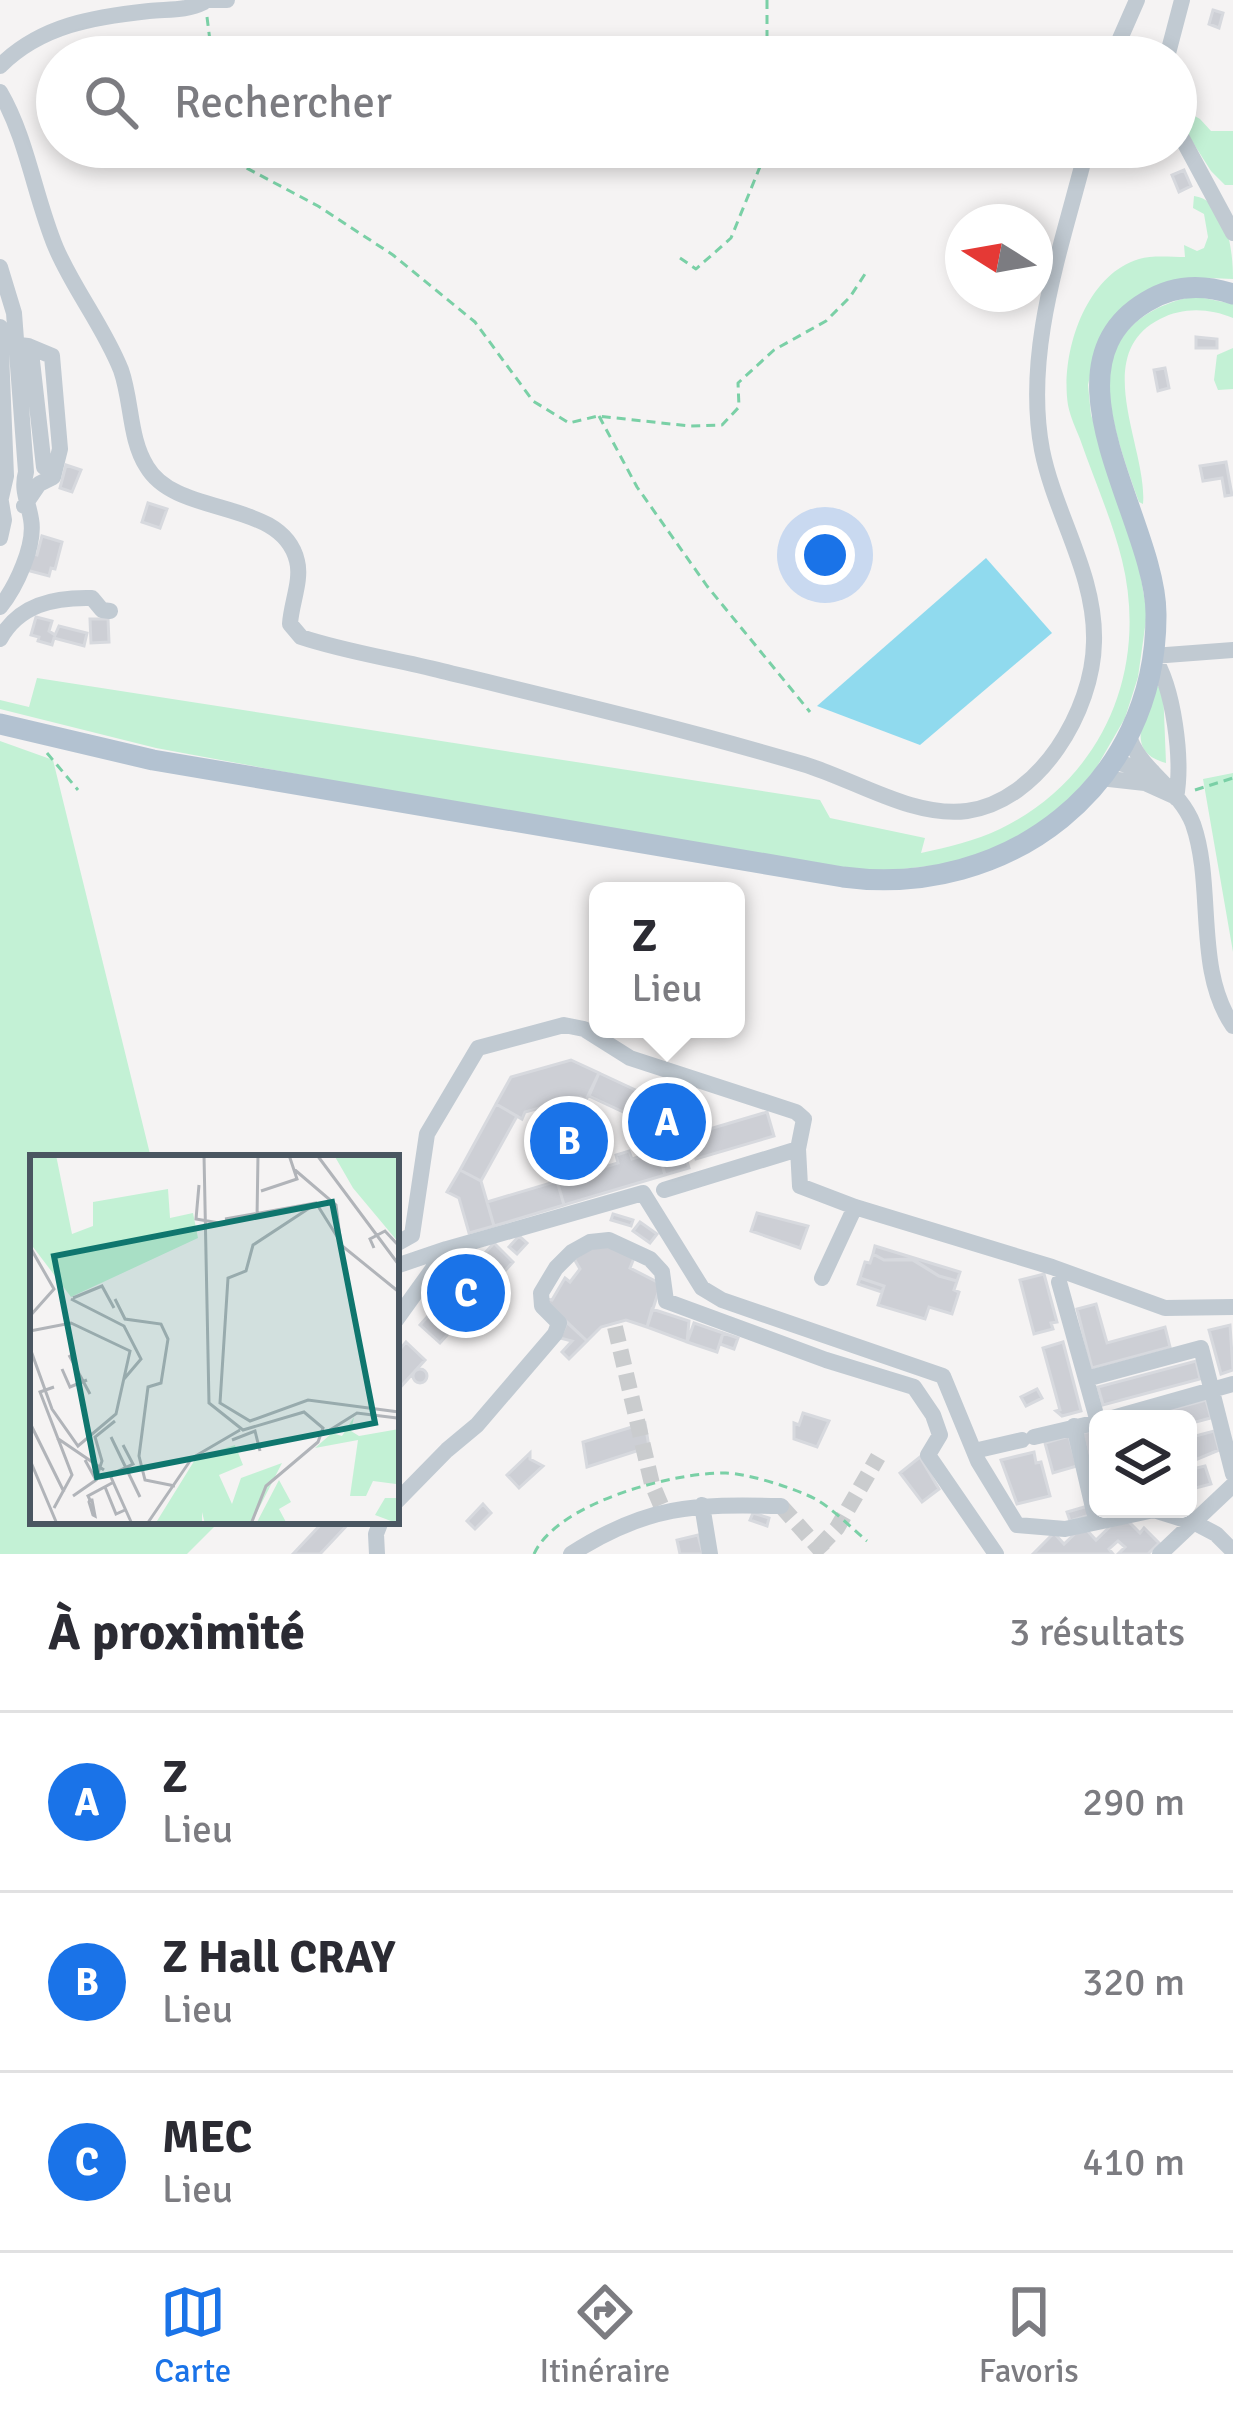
<!DOCTYPE html>
<html lang="fr">
<meta charset="utf-8">
<style>
body{margin:0;font-family:Signika,sans-serif;background:#f2f2f3;color:#2b2b33}
.controls{position:absolute;right:36px;bottom:36px;display:grid;overflow:hidden;border-radius:18px;box-shadow:0 6px 18px #0003}
.controls button{width:108px;height:108px;display:grid;place-items:center;padding:0;border:0;border-bottom:3px solid #e1e1e2;background:#fff;color:#2b2b33;font:60px sans-serif}
.compass{position:absolute;left:945px;top:204px;width:108px;height:108px;border-radius:50%;background:#fff;box-shadow:0 6px 18px #0003;rotate:281deg}
.you{position:absolute;left:825px;top:555px;width:42px;height:42px;margin:-30px;border:9px solid #fff;border-radius:50%;background:#1a73e8;box-shadow:0 0 0 18px #1a73e833}
.badge{display:grid;place-items:center;width:78px;height:78px;border-radius:50%;background:#1a73e8;color:#fff;font-size:39px;font-weight:700}
.pin{position:absolute;translate:-50% -50%;border:6px solid #fff;box-shadow:0 3px 12px #0006}
.popup{position:absolute;left:589px;top:882px;width:156px;height:156px;box-sizing:border-box;display:grid;place-content:center;border-radius:18px;background:#fff;filter:drop-shadow(0 3px 9px #0005);font-size:39px;white-space:nowrap;color:#7c7c81}
.popup b{font-size:45px;color:#2b2b33}
.popup::after{content:'';position:absolute;left:50%;top:100%;margin-left:-24px;border:24px solid transparent;border-top-color:#fff}
.list{margin:0;padding:0;list-style:none}
h2{display:flex;justify-content:space-between;align-items:center;height:156px;margin:0;padding:0 48px;font-size:51px}
h2 small{font-size:39px;font-weight:400;color:#7c7c81}
.list li{display:grid;grid-template-columns:78px 1fr auto;gap:36px;align-items:center;box-sizing:border-box;height:180px;padding:0 48px;border-top:3px solid #e1e1e2}
.list b{display:block;font-size:45px;white-space:nowrap}
.list p{margin:0;font-size:39px;white-space:nowrap;color:#7c7c81}
.list em{font-size:39px;font-style:normal;color:#7c7c81}
.icon{flex:none;width:66px;height:66px;fill:none;stroke:currentColor;stroke-width:2;stroke-linecap:round;stroke-linejoin:round}
.map{position:relative;flex:none;width:1233px;height:1554px;overflow:hidden}
.search{position:absolute;background:#fff;box-shadow:0 6px 18px #0003;left:36px;right:36px;top:36px;height:132px;display:flex;align-items:center;gap:30px;box-sizing:border-box;padding:0 42px;border-radius:66px;color:#7c7c81;font-size:45px}
.sheet{height:696px;background:#fff}
nav{display:flex;justify-content:space-around;align-items:center;box-sizing:border-box;height:168px;border-top:3px solid #e1e1e2;background:#fff;font-size:33px;color:#7c7c81}
nav a{display:grid;justify-items:center;gap:6px}
nav .on{color:#1a73e8}
.map>svg:first-child{display:block}
.green{fill:#c3f1d5}
.water{fill:#90daee}
.building{fill:#cdcfd5;stroke:#d7d9de;stroke-width:3}
.lines{fill:none;stroke-linecap:round;stroke-linejoin:round}
.minor-tunnel{stroke:#caccce;stroke-width:16;stroke-dasharray:16 8;stroke-linecap:butt}
.path{stroke:#7ad0a6;stroke-width:3;stroke-dasharray:9 6;stroke-linecap:butt}
.minor{stroke:#c1cad2;stroke-width:16}
.major{stroke:#b3c2d1;stroke-width:21}
.inset-road{fill:none;stroke:#b1b4b9;stroke-width:3}
.view{fill:#0f766e;fill-opacity:0.15;stroke:#0f766e;stroke-width:6}
.inset-edge{fill:none;stroke:#4a5661;stroke-width:6}
</style>
<div class="map">
<svg width="1233" height="1554" viewBox="0 0 1233 1554">
<rect width="100%" height="100%" fill="#f5f3f3"/>
<path class="green" d="M1179,107L1200,119L1211,131H1233V185H1225L1211,171L1176,116Z
M1194,196C1228,201 1233,252 1233,279L1209,278L1140,294L1119,311L1097,343L1088,385L1091,415L1134,538L1147,613L1138,677L1125,718L1095,770L1072,796L1035,828L965,862L867,873L560,823L156,748L0,709V700L29,707L37,678L820,800L830,818L925,838L921,853C948,847 975,841 1000,829C1103,779 1149,670 1122,560C1112,520 1094,479 1080,439C1076,429 1070,416 1068,405C1060,354 1085,275 1139,259C1152,255 1171,257 1185,257L1184,245L1197,251L1204,248L1208,237L1204,214L1193,208Z
M1194,296L1233,304V318C1209,308 1183,307 1160,319C1089,355 1148,449 1143,504L1139,502C1108,416 1074,323 1194,296Z
M1233,348V389L1218,390L1214,380L1217,355Z
M1157,686L1163,689L1166,763C1123,752 1145,715 1157,686Z
M0,741L53,760L151,1158H33V1521H220L187,1554H0Z
M1233,773V952L1203,779Z"/>
<path class="water" d="M986,558L1052,633L920,745L817,706Z"/>
<path class="building" d="M1213,10L1223,13L1219,28L1209,24Z
M1184,170L1191,186L1179,192L1172,175Z
M1196,337L1217,339V348H1196Z
M1165,368L1169,388L1158,391L1154,370Z
M1226,462L1232,495L1225,496L1222,478L1203,481L1200,466Z
M66,465L81,470L72,492L60,488Z
M148,503L167,509L160,528L142,522Z
M42,536L62,542L55,569L51,568L49,576L26,570L30,553L37,555Z
M36,617L52,621L49,631L55,635L59,626L87,633L84,646L54,638L52,645L38,641L39,637L31,635Z
M90,619H108L109,642L91,643Z
M571,1060L599,1073L586,1100L580,1097L525,1112L522,1119L496,1104L511,1077Z
M599,1073L685,1113L683,1116L690,1119L685,1130L678,1132L689,1168L665,1175L651,1125L589,1096Z
M566,1101L569,1112L584,1107L598,1155L584,1160L587,1172L557,1181L537,1109Z
M496,1104L517,1116L481,1181L460,1170Z
M767,1112L774,1136L696,1159L689,1135Z
M629,1151L632,1159L658,1151L665,1175L564,1205L557,1181L618,1163L616,1155Z
M460,1170L481,1181L494,1226L469,1233L459,1198L447,1192Z
M557,1181L564,1205L494,1226L487,1202Z
M757,1213L808,1226L800,1248L751,1231Z
M613,1214L633,1220L631,1226L611,1220Z
M640,1222L657,1234L650,1243L633,1231Z
M519,1236L527,1243L517,1254L509,1247Z
M494,1243L513,1262L440,1343L420,1325Z
M609,1245L634,1258L630,1268L661,1284L647,1327L626,1320L601,1327L587,1341L547,1304V1299L552,1300L565,1278L570,1282L580,1269L573,1257L585,1249Z
M875,1246L960,1272L957,1281L939,1276L911,1259L884,1260L873,1254Z
M873,1254L884,1260H914L939,1276L957,1281L954,1290L959,1292L952,1314L929,1307L925,1319L878,1305L884,1286L860,1278L865,1262L870,1263Z
M1044,1274L1057,1322L1051,1323L1053,1329L1034,1334L1020,1280Z
M860,1278L884,1286L882,1292L858,1284Z
M1096,1304L1107,1343L1165,1327L1170,1347L1092,1368L1077,1309Z
M652,1309L689,1321L687,1342L647,1327Z
M567,1322L587,1341L569,1359L562,1352L572,1341L560,1338Z
M694,1323L723,1333L717,1352L687,1342Z
M1230,1325L1233,1370L1221,1374L1209,1330Z
M723,1333L738,1338L734,1349L720,1344Z
M406,1342L425,1360L396,1392V1354Z
M1063,1342L1081,1411L1062,1416L1056,1411L1060,1410L1043,1348Z
M1196,1361L1200,1379L1103,1405L1098,1387Z
M413 1376a7 7 0 1 1 14 0a7 7 0 1 1-14 0Z
M1037,1389L1042,1398L1026,1406L1021,1397Z
M1206,1400L1211,1418L1188,1424V1419H1136Z
M803,1413L829,1421L817,1447L794,1439V1423L799,1425Z
M645,1423L649,1447L587,1467L583,1442Z
M1098,1429V1495L1082,1433Z
M1214,1431L1219,1450L1188,1463V1438Z
M1069,1436L1077,1466L1053,1473L1045,1443Z
M1034,1452L1036,1463L1041,1462L1050,1496L1017,1504L1001,1460Z
M530,1453V1459L543,1466L519,1488L507,1475Z
M920,1457L939,1489L922,1502L900,1473Z
M1205,1466L1211,1484L1188,1490V1470Z
M483,1504L491,1513L475,1529L467,1521Z
M1088,1506L1090,1515L1070,1521L1067,1512Z
M753,1513L769,1518L767,1526L750,1520Z
M1122,1515L1140,1533L1144,1528L1159,1543L1148,1554H1118L1125,1547L1118,1541L1109,1549L1113,1554H1033L1054,1533L1064,1544L1083,1526L1096,1540Z
M324,1521H351L320,1554H293Z
M698,1535L703,1554H680L677,1540Z"/>
<g class="lines">
<path class="minor-tunnel" d="M615,1327L652,1484L663,1510
M781,1506L824,1554
M819,1547L837,1528L878,1457"/>
<path class="path" d="M767,0V39L772,57
M207,17L212,57
M207,147L318,206L393,255L475,322L533,401L569,423L598,416L689,426L722,425L739,407L738,383L774,350L826,321L850,297L865,274
M680,258L696,269L731,238L768,147
M599,416L637,487L707,586L810,712
M47,753L78,790
M1195,790L1233,778
M534,1554C557,1503 673,1472 726,1473C749,1474 786,1486 807,1495C829,1504 849,1526 867,1541"/>
<path class="minor" d="M201,0H227
M1112,57L1137,0
M1167,57L1182,0
M0,66C41,25 94,17 149,11C169,9 186,11 204,2
M0,92C27,138 35,198 56,248C74,290 104,327 121,370C132,401 129,439 147,467C177,518 282,498 297,561C302,580 291,604 290,624L301,637C346,652 395,659 442,671C562,700 684,729 803,764C854,779 912,818 967,811C1040,801 1093,710 1094,642C1096,574 1055,515 1042,450C1023,349 1063,244 1087,147
M1176,127L1233,233
M0,267L14,313L26,472C21,490 28,501 31,519C36,545 16,587 0,607
M0,327L6,476L0,502
M19,345L28,346L32,361L44,467
M0,496L4,520L0,538
M24,506L39,484L53,477L60,449L52,356L28,346
M0,639C19,605 53,597 92,598L102,610L110,611
M1128,733C1137,769 1179,787 1193,824C1215,887 1194,969 1233,1026
M1112,761L1153,772
M1102,775L1109,779L1145,783L1176,797
M1176,798C1183,760 1174,688 1153,656L1233,650
M664,1190L798,1149
M396,1244L412,1235L427,1134L478,1048L564,1025L584,1029L630,1058L796,1112L804,1119L798,1149L800,1186L855,1207L1052,1267L1165,1308L1233,1307
M396,1266L446,1249
M822,1278L855,1207
M396,1320L447,1249L643,1193L702,1288L722,1300L943,1376L978,1461L1017,1525L1065,1529L1154,1510L1195,1523L1216,1534L1233,1551
M1086,1379L1201,1348L1233,1474
M1109,1419L1233,1384
M1074,1426L1094,1512
M1034,1437L1098,1422L1059,1282
M974,1451L1022,1440
M396,1502L447,1450L477,1425L555,1334L559,1323L542,1306L541,1293L556,1268L572,1252L590,1242L609,1240L650,1259L662,1272L666,1301L826,1360L914,1387L933,1415L940,1435L928,1455L996,1554
M702,1505L710,1554
M377,1554L376,1534L381,1521
M571,1554C647,1505 694,1504 781,1506
M1160,1554L1233,1485"/>
<path class="major" d="M0,724L153,760L843,877C1007,899 1157,786 1156,614C1156,521 1036,368 1146,302C1173,285 1203,284 1233,294"/>
</g>
<g transform="translate(30 1155)">
<rect width="369" height="369" fill="#f5f3f3"/>
<path d="M0,0H26L42,79L63,71V47L138,34L140,63L163,58L168,83L41,142L0,88ZM304,0H369V88L323,33ZM324,262L321,276L329,281L369,274V369L345,360L355,343H366V329L343,326L336,341H320L328,285L285,293L302,278L312,281ZM205,290L213,310L189,320L202,349L211,323L252,308L221,369H175L172,357V369L127,366L166,303ZM249,325L261,347L249,354L257,369H226Z" fill="#c3f1d5"/>
<path class="inset-road" d="M174,0L179,248L213,275L274,257L293,273L288,287L236,331L221,369M287,0L369,110M265,15L306,50L311,90L369,137M169,30L166,64L195,69M231,36L267,24L259,0M287,48L223,90L216,116L198,123L190,248L220,266L278,245L369,257M227,63L228,0M195,64L286,48L308,83M0,92L24,134L0,161M344,93L340,84L355,76L369,91M43,143L72,131L84,153M41,144L94,171L111,204L94,224M85,144L95,164L131,169L138,184L131,228L118,232L109,301L115,325L145,331M0,176L41,168L100,196L86,259L48,291L22,254L0,193M39,200L60,239M32,214L40,232L57,225M0,268L34,337M292,280L327,258L367,263M81,282L110,342M27,283L74,315M202,285L225,276L230,296M93,290L103,309L80,320L102,369M0,305L27,369M66,324L72,306L65,282L85,266M75,332L86,359L95,355M43,341L66,325L55,305M59,346L60,345H62L65,361L63,360L59,347L60,345L58,341L82,328M24,353L42,320L10,237L24,232M117,369L162,303L210,275"/>
<path class="view" d="M302,47L345,268L67,322L24,101Z"/>
<rect width="369" height="369" class="inset-edge"/>
</g>
</svg>
<div class="controls">
<button><svg class="icon" aria-label="layers" viewBox="0 0 24 24"><path d="M12 4l9 5-9 5-9-5zM3 14l9 5 9-5"/></svg></button>
</div>
<svg class="compass" viewBox="-18 -18 36 36"><path d="M0-13l5 13h-10z" fill="#e53935"/><path d="M0 13l5-13h-10z" fill="#7c7c81"/></svg>
<div class="you"></div>
<div class="pin badge" style="left:667px;top:1122px">A</div>
<div class="popup"><b>Z</b>Lieu</div>
<div class="pin badge" style="left:569px;top:1141px">B</div>
<div class="pin badge" style="left:466px;top:1293px">C</div>
<div class="search"><svg class="icon" aria-label="search" viewBox="0 0 24 24"><circle cx="10" cy="10" r="6"/><path d="M15 15l6 6"/></svg>Rechercher</div>
</div>
<section class="sheet">
<h2>À proximité<small>3 résultats</small></h2>
<ul class="list">
<li><span class="badge">A</span><div><b>Z</b><p>Lieu</p></div><em>290 m</em></li>
<li><span class="badge">B</span><div><b>Z Hall CRAY</b><p>Lieu</p></div><em>320 m</em></li>
<li><span class="badge">C</span><div><b>MEC</b><p>Lieu</p></div><em>410 m</em></li>
</ul>
</section>
<nav>
<a class="on"><svg class="icon" aria-label="map" viewBox="0 0 24 24"><path d="M3 6l6-2 6 2 6-2v14l-6 2-6-2-6 2zM9 4v14M15 6v14"/></svg>Carte</a>
<a><svg class="icon" aria-label="directions" viewBox="0 0 24 24"><path d="M12 3l9 9-9 9-9-9zM9 14v-3h6M13 9l2 2-2 2"/></svg>Itinéraire</a>
<a><svg class="icon" aria-label="saved" viewBox="0 0 24 24"><path d="M7 4h10v16l-5-4-5 4z"/></svg>Favoris</a>
</nav>
